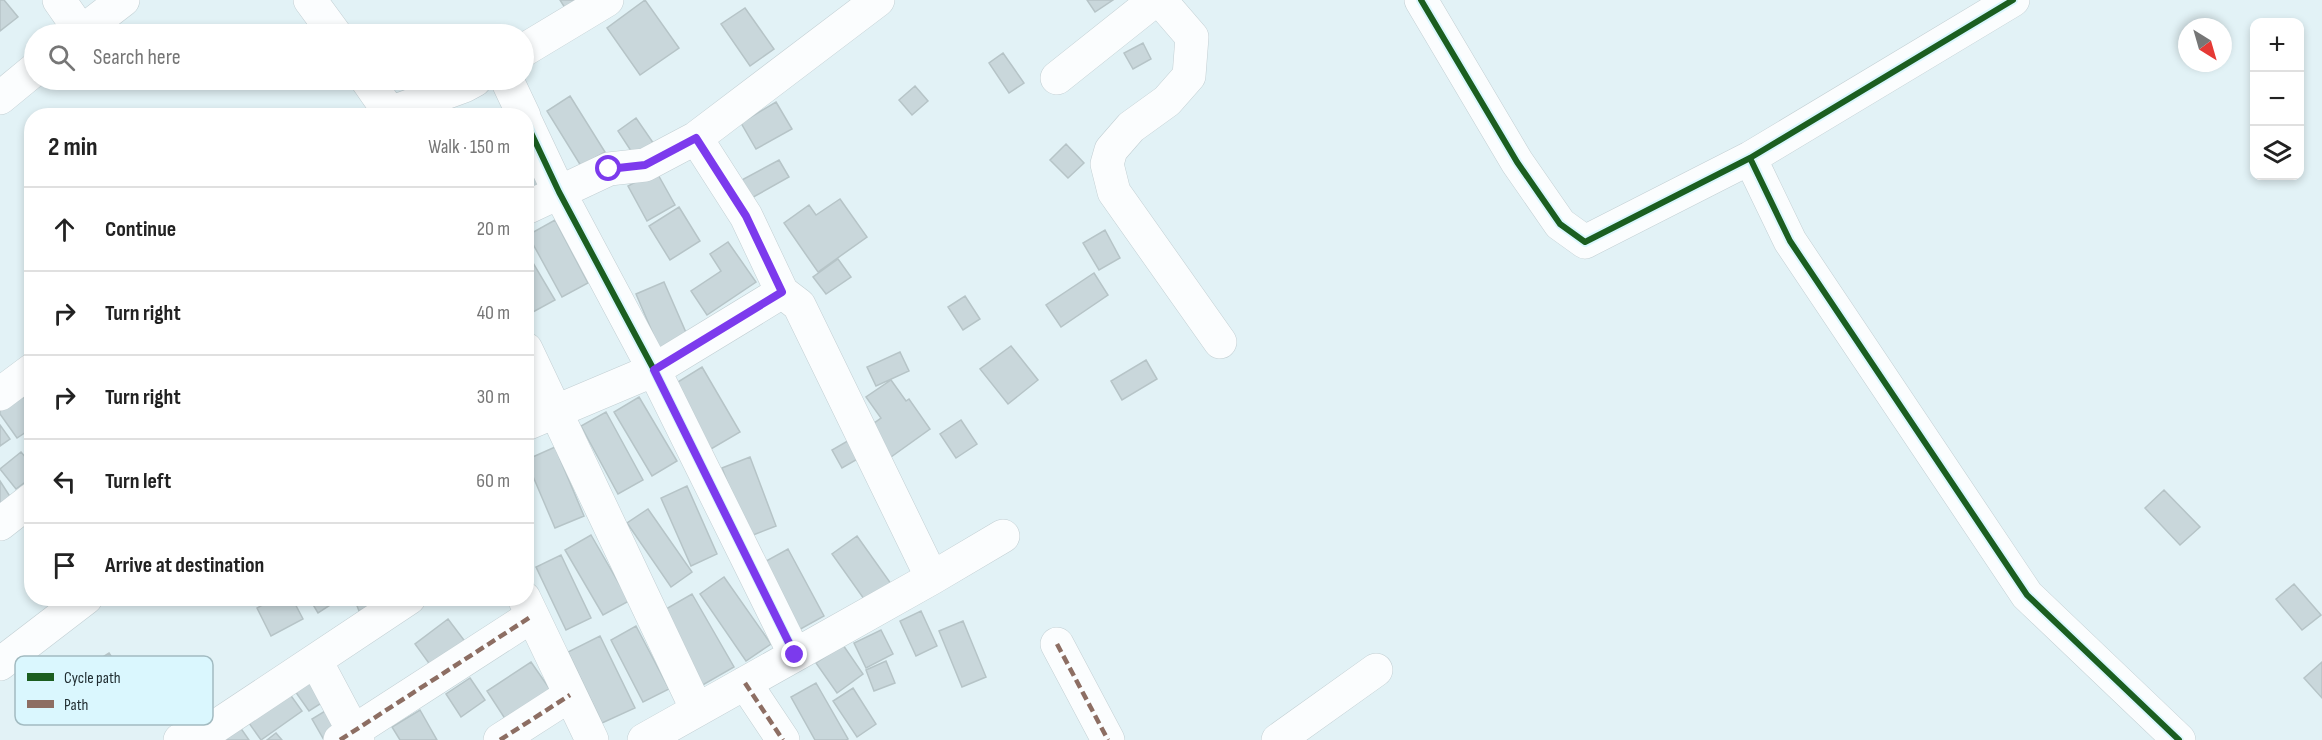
<!DOCTYPE html>
<meta charset="utf-8">
<style>
body{margin:0;font-family:"Sofia Sans Condensed",sans-serif;background:#f6f6f6;color:#222}
.controls{position:absolute;right:18px;top:18px;display:grid;overflow:hidden;border-radius:12px;box-shadow:0 3px 9px #0003}
.controls button{width:54px;height:54px;display:grid;place-items:center;padding:0;border:0;border-bottom:2px solid #e0e0e0;background:#fff;color:#222;font:30px sans-serif}
.compass{position:absolute;left:2178px;top:18px;width:54px;height:54px;border-radius:50%;background:#fff;box-shadow:0 3px 9px #0003;rotate:143deg}
.stop{position:absolute;width:18px;height:18px;margin:-14px;border:4px solid #7c3aed;border-radius:50%;background:#fff}
.stop.end{background:#7c3aed;border-color:#fff;box-shadow:0 2px 6px #0008}
.list{margin:0;padding:0;list-style:none}
h2{display:flex;justify-content:space-between;align-items:center;height:78px;margin:0;padding:0 24px;font-size:26px}
h2 small{font-size:20px;font-weight:400;color:#767676}
.list li{display:grid;grid-template-columns:39px 1fr auto;gap:18px;align-items:center;box-sizing:border-box;height:84px;padding:0 24px;border-top:2px solid #e0e0e0}
.list b{display:block;font-size:22px;white-space:nowrap}
.list em{font-size:20px;font-style:normal;color:#767676}
.icon{flex:none;width:33px;height:33px;fill:none;stroke:currentColor;stroke-width:2;stroke-linecap:round;stroke-linejoin:round}
.map{position:relative;flex:none;width:2322px;height:740px;overflow:hidden}
.search{position:absolute;background:#fff;box-shadow:0 3px 9px #0003;left:24px;top:24px;width:510px;height:66px;display:flex;align-items:center;gap:15px;box-sizing:border-box;padding:0 21px;border-radius:33px;color:#767676;font-size:22px}
.panel{position:absolute;background:#fff;box-shadow:0 3px 9px #0003;left:24px;top:108px;width:510px;height:498px;border-radius:24px}
.map>svg:first-child{display:block}
.building{fill:#c9d7db;stroke:#b6c4c7;stroke-width:1.5}
.lines{fill:none;stroke-linecap:round;stroke-linejoin:round}
.minor-casing{stroke:#c2cfd3;stroke-width:34}
.tertiary-casing{stroke:#c2cfd3;stroke-width:34}
.minor{stroke:#fbfdfe;stroke-width:33}
.tertiary{stroke:#fbfdfe;stroke-width:33}
.quiet{stroke:#8d6e63;stroke-width:4.5;stroke-dasharray:9 4.5;stroke-linecap:butt}
.cycleway-casing{stroke:#daf7fe;stroke-width:10}
.cycleway{stroke:#1b5e20;stroke-width:6}
.route{stroke:#7c3aed;stroke-width:8}
.key{fill:#daf7fe;stroke:#a2bbc1;stroke-width:1.5}
.key-label{font-size:16px;fill:#212e32}
</style>
<div class="map">
<svg width="2322" height="740" viewBox="0 0 2322 740">
<rect width="100%" height="100%" fill="#e2f2f6"/>
<path class="building" d="M0,0H4L18,17L0,31Z
M560,0H594L570,16Z
M645,0L679,48L640,75L607,28Z
M1087,0H1113L1095,12Z
M745,8L774,49L750,66L721,24Z
M1143,43L1151,59L1133,69L1124,53Z
M1003,53L1024,83L1009,93L989,63Z
M915,86L928,101L912,115L899,100Z
M570,96L605,152L581,166L547,111Z
M776,102L792,129L756,149L741,123Z
M636,118L654,144L635,157L618,131Z
M1066,144L1084,163L1068,178L1050,160Z
M526,157L547,189L526,202Z
M779,160L789,177L748,200L738,182Z
M656,171L675,205L647,221L628,186Z
M840,199L867,237L818,272L784,223L809,205L816,215Z
M679,207L700,241L670,260L649,226Z
M555,220L588,283L562,297L528,235Z
M1105,230L1120,258L1099,270L1083,243Z
M728,242L756,282L707,315L691,291L721,271L710,254Z
M526,251L555,300L533,312L526,301Z
M838,259L851,277L826,294L813,277Z
M1094,273L1108,295L1061,327L1046,305Z
M664,282L691,344L663,357L636,294Z
M965,296L980,319L963,330L948,307Z
M1011,346L1038,380L1008,404L980,369Z
M900,352L909,371L876,386L867,367Z
M1146,360L1157,379L1122,400L1111,381Z
M702,367L740,432L711,449L673,385Z
M891,380L906,401L909,399L930,429L891,457L870,426L881,418L866,397Z
M22,395L32,409V428L17,438L0,414V410Z
M639,397L677,461L652,476L614,412Z
M606,412L643,480L618,494L581,426Z
M961,420L977,444L956,458L940,434Z
M0,425L10,439L0,446Z
M851,439L861,457L842,468L832,450Z
M555,447L584,516L555,528L526,460Z
M21,452L32,465V477L16,489L0,469Z
M750,457L776,526L748,537L722,468Z
M0,481L11,498L0,505Z
M687,486L717,554L691,566L661,498Z
M2164,490L2200,527L2180,545L2145,508Z
M648,509L692,572L671,587L627,523Z
M591,535L629,601L603,615L565,550Z
M857,536L894,588L869,606L832,554Z
M788,549L824,616L797,631L761,564Z
M561,555L591,618L566,630L536,567Z
M724,577L771,644L746,661L700,594Z
M2294,584L2321,615L2302,630L2276,599Z
M692,594L734,667L701,686L659,613Z
M275,598H292L303,619L271,636L257,608Z
M309,598H341L318,613Z
M354,598H376L378,602L359,611Z
M921,611L937,646L916,656L900,621Z
M448,619L470,648L436,673L415,644Z
M963,621L986,677L962,687L939,631Z
M636,626L669,689L643,702L611,640Z
M881,630L893,654L866,668L854,643Z
M600,636L635,708L602,723L568,652Z
M843,645L863,674L837,693L816,663Z
M109,653L119,668L99,682L87,667Z
M886,661L895,683L874,691L866,670Z
M531,662L556,698L511,728L487,691Z
M2322,662V698L2304,678Z
M313,668L331,697L309,711L290,684Z
M470,678L485,700L461,717L446,694Z
M816,683L848,739L846,740H815L791,697Z
M284,686L302,711L261,740L244,716Z
M853,688L876,724L857,737L833,701Z
M330,708L344,731L324,740L312,719Z
M420,710L437,740H400L392,727Z
M235,720L249,740H206Z
M276,733L282,740H267Z"/>
<g class="lines">
<g class="minor-casing">
<path id="minor" d="M59,0L82,33
M310,0L335,34
M1160,0L1192,37L1189,76L1167,101L1131,127L1111,150L1107,164L1114,192L1220,342
M1421,0L1517,162L1560,224L1585,242L1750,158L2013,0
M524,50L607,0
M1057,78L1155,0
M367,80L390,113L389,116
M507,80L524,116
M393,116L390,113L464,86L475,80
M526,122L559,192L654,370L795,655
M696,138L746,216L782,292L799,305L932,578
M1750,158L1790,241L2027,595L2179,740
M526,208L609,169L645,165L696,138L878,0
M526,349L697,710
M0,394L32,370
M526,424L654,370L782,292
M0,524L32,499
M524,598L592,740
M1057,644L1108,740
M316,661L358,740
M0,664L86,598
M745,683L783,740
M180,740L200,737L409,598
M340,740L532,616
M500,740L570,695
M644,740L932,578L1003,536
M1278,740L1376,670"/>
</g>
<g class="tertiary-casing">
<path id="tertiary" d="M79,34L123,0
M0,98L34,70"/>
</g>
<use href="#minor" class="minor"/>
<use href="#tertiary" class="tertiary"/>
<path class="quiet" d="M1057,644L1108,740
M745,683L783,740
M340,740L532,616
M500,740L570,695"/>
<g class="cycleway-casing">
<path id="cycleway" d="M1421,0L1517,162L1560,224L1585,242L1750,158L2013,0
M526,122L559,192L654,370L795,655
M1750,158L1790,241L2027,595L2179,740"/>
</g>
<use href="#cycleway" class="cycleway"/>
</g>
<g class="lines">
<path class="route" d="M609,169L645,165L696,138L746,216L782,292L654,370L795,655"/>
</g>
<rect x="15" y="656" width="198" height="69" rx="9" class="key"/>
<rect x="27" y="673" width="27" height="8" fill="#1b5e20"/>
<rect x="27" y="700" width="27" height="8" fill="#8d6e63"/>
<g class="key-label">
<text x="64" y="683">Cycle path</text>
<text x="64" y="710">Path</text>
</g>
</svg>
<div class="controls">
<button>+</button>
<button>−</button>
<button><svg class="icon" aria-label="layers" viewBox="0 0 24 24"><path d="M12 4l9 5-9 5-9-5zM3 14l9 5 9-5"/></svg></button>
</div>
<svg class="compass" viewBox="-18 -18 36 36"><path d="M0-13l5 13h-10z" fill="#e53935"/><path d="M0 13l5-13h-10z" fill="#767676"/></svg>
<div class="stop" style="left:609px;top:169px"></div>
<div class="stop end" style="left:795px;top:655px"></div>
<div class="search"><svg class="icon" aria-label="search" viewBox="0 0 24 24"><circle cx="10" cy="10" r="6"/><path d="M15 15l6 6"/></svg>Search here</div>
<section class="panel">
<h2>2 min<small>Walk · 150 m</small></h2>
<ul class="list">
<li><svg class="icon" aria-label="ahead" viewBox="0 0 24 24"><path d="M12 20V5M6 11l6-6 6 6"/></svg><div><b>Continue</b></div><em>20 m</em></li>
<li><svg class="icon" aria-label="right" viewBox="0 0 24 24"><path d="M7 20v-9h11M14 6l5 5-5 5"/></svg><div><b>Turn right</b></div><em>40 m</em></li>
<li><svg class="icon" aria-label="right" viewBox="0 0 24 24"><path d="M7 20v-9h11M14 6l5 5-5 5"/></svg><div><b>Turn right</b></div><em>30 m</em></li>
<li><svg class="icon" aria-label="left" viewBox="0 0 24 24"><path d="M17 20v-9H6M10 6l-5 5 5 5"/></svg><div><b>Turn left</b></div><em>60 m</em></li>
<li><svg class="icon" aria-label="arrive" viewBox="0 0 24 24"><path d="M6 21V4h12l-3 4 3 4H6"/></svg><div><b>Arrive at destination</b></div></li>
</ul>
</section>
</div>
